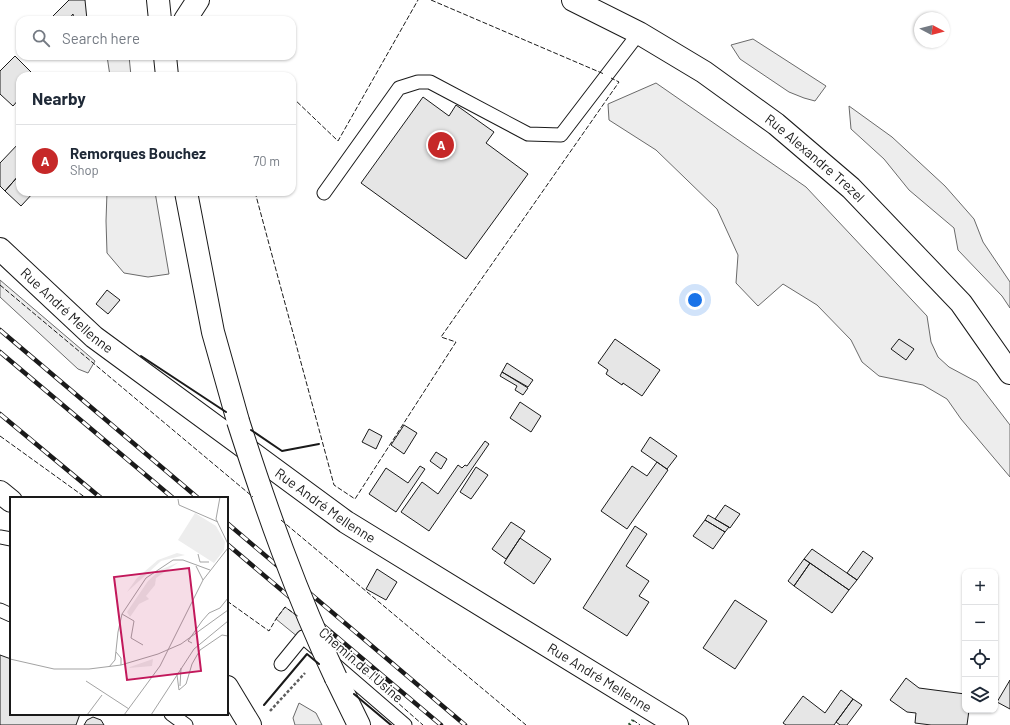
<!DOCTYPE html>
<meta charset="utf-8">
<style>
body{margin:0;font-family:Barlow,sans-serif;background:#f6f6f7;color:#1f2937}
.controls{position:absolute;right:12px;bottom:12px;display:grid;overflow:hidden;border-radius:8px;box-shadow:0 1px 3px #0004}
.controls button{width:36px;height:36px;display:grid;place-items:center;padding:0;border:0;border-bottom:1px solid #e0e1e3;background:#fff;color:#1f2937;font:20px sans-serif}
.compass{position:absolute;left:914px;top:12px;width:36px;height:36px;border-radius:50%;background:#fff;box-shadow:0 1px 3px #0004;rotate:97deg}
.you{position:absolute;left:695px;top:300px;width:14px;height:14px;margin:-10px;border:3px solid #fff;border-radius:50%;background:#1a73e8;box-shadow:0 0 0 6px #1a73e833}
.badge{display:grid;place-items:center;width:26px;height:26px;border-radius:50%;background:#c62828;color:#fff;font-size:13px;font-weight:700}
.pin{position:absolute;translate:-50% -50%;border:2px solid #fff;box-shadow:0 1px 4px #0006}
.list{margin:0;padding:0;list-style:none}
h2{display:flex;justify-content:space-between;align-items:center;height:52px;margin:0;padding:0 16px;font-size:17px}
h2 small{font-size:13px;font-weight:400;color:#747a83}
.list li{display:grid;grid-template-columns:26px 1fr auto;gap:12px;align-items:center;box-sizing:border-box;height:72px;padding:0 16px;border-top:1px solid #e0e1e3}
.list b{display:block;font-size:15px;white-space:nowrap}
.list p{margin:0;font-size:13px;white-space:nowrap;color:#747a83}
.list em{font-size:13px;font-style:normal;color:#747a83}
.icon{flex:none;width:22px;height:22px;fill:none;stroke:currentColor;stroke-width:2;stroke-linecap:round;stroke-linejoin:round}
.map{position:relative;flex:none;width:1010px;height:725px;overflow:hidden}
.search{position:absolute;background:#fff;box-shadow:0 1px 3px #0004;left:16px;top:16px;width:280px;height:44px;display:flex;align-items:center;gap:10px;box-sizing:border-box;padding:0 14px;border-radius:12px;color:#747a83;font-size:15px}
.panel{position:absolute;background:#fff;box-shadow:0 1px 3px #0004;left:16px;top:72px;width:280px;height:124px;border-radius:12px}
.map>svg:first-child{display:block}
.built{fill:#ededed;stroke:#6a6a6a}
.building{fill:#e6e6e6;stroke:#1a1a1a}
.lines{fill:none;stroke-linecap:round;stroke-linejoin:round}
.service-casing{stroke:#1a1a1a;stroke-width:15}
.minor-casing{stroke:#1a1a1a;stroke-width:24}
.tertiary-casing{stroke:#1a1a1a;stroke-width:24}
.secondary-casing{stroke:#1a1a1a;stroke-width:24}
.path{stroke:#5f5f5f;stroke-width:2.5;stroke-dasharray:3 2;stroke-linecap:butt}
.service{stroke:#fff;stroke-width:13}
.minor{stroke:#fff;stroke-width:22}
.tertiary{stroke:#fff;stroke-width:22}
.secondary{stroke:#fff;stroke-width:22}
.rail-casing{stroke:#1a1a1a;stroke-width:4.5}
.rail{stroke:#fff;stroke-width:3;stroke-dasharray:9;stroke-linecap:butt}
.secondary-bridge-casing{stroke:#1a1a1a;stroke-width:24;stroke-linecap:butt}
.secondary-bridge{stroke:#fff;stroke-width:22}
.hedge{stroke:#2b5a34;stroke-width:3;stroke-dasharray:2 3;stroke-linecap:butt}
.fence{stroke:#1a1a1a;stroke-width:1;stroke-dasharray:5 2;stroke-linecap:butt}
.wall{stroke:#1a1a1a;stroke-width:2}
.labels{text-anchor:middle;stroke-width:3;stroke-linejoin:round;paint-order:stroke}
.street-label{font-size:14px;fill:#1a1a1a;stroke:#fff}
.inset-road{fill:none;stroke:#a3a3a3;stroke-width:1}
.view{fill:#c2185b;fill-opacity:0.15;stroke:#c2185b;stroke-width:2}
.inset-edge{fill:none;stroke:#1a1a1a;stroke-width:2}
</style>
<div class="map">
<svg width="1010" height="725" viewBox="0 0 1010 725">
<rect width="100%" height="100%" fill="#fff"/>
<path class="built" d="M753,39L826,86L815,101L804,98L789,92L740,59L731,45Z
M107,56H129L131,76H110Z
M656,83L806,187L927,316L931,342L938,357L949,367L977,382L1010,425V477L961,419L947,399L923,385L879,376L862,362L851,340L817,305L783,284L758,306L736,283L738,255L717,209L656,150L609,120L608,104Z
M849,106L892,137L945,186L974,219L983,242L1010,282V308L1002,296L958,250L954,228L909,190L884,159L851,129Z
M107,192H155L169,274L148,277L124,273L107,253L106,221Z
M0,280L95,361L88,373L78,369L0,297Z
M285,607L308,624L298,637L276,619Z
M299,703L316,713L322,725H295L293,718Z"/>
<path class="building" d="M69,0H85L87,20H74L73,14L68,20H57L53,16Z
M15,56L35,76H20V98L13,106L0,94V71Z
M423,97L449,116L456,105L494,132L486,143L528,174L466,259L361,183Z
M20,142V174L5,191L0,186V163Z
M20,174V192H34L21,206L5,191Z
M107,290L120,300L108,314L96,304Z
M615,339L660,370L642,396L623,383L622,385L606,374L608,370L598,363Z
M899,339L914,349L906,360L891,349Z
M507,363L533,380L528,387L502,372Z
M502,372L528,388L523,395L515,390L517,386L500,376Z
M520,402L541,416L531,432L510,418Z
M404,425L417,433L404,454L391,445Z
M369,429L382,436L376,449L362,442Z
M650,437L677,456L667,469L641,451Z
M485,441L489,444L429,531L401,512L422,482L438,494L458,465L462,468L465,465L467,466Z
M436,452L447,459L441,469L430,461Z
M657,462L668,470L627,529L601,511L632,466L647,476Z
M420,466L425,469L396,512L369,494L386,468L408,483Z
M476,467L488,475L471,499L460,492Z
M725,505L740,514L730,528L715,519Z
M708,515L729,527L725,532L705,520Z
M705,520L725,532L713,549L693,536Z
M511,522L525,531L506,559L492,549Z
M635,526L647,534L626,566L649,581L639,596L649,602L627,636L583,608Z
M520,538L551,559L534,584L504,563Z
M812,549L857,580L849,590L804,559Z
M863,551L873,558L857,580L847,573Z
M804,559L810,563L794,586L788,581Z
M810,563L849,590L832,613L794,586Z
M377,569L397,582L386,600L366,589Z
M735,600L767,621L735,669L703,648Z
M0,655L11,659V714H80L76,725H0Z
M906,678L919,688L965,694V710H969L967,725H931L915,723L916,713L907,712L890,700Z
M1010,680V709L997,702Z
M841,690L853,699L834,725H786L783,723L803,696L825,713Z
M853,699L862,705L847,725H840L836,722Z
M93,717L101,720L104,725H84L87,720Z"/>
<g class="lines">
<g class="service-casing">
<path id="service" d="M324,193L399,88L418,82H430L528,134L561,135L639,33
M0,537L11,539
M0,610L11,615
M281,664L303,637L405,725
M171,714L186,725"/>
</g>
<g class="minor-casing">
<path id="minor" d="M0,492L11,501
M227,687L250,725"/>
</g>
<g class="tertiary-casing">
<g id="tertiary">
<path id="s1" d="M573,0L639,33L704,72L776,124L851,188L961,303L1010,373"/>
<path d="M185,20L198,0"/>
<path id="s2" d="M0,249L94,337L346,522L677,725"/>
</g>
</g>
<g class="secondary-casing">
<path id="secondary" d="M158,0L160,20
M165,56L167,76
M186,192L213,332L238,421
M336,678L359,725"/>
</g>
<path class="path" d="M270,711L305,673"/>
<use href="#service" class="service"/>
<use href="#minor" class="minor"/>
<use href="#tertiary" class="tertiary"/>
<use href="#secondary" class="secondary"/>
<g class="rail-casing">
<path id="rail" d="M0,330L198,498
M0,352L173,498
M0,414L101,498
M227,523L465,725
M227,544L441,725"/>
</g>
<use href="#rail" class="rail"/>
<g class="secondary-bridge-casing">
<path id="secondary-bridge" d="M238,421C266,508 296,594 336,678"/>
</g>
<use href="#secondary-bridge" class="secondary-bridge"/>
<path class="hedge" d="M629,725L633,720"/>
<path class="fence" d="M431,0L604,74
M292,97L338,141L418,0
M255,192L334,485L355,499L456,342L441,337L619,82L611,78
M0,285L253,497
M0,436L86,498
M281,520L526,725
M227,601L269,631L276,619L285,607L299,617
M331,644L423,725
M633,720L640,725"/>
<path class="wall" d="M141,356L226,412
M251,430L282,451L319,444
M354,694L391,725
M264,705L307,654L319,664"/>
</g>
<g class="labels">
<g class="street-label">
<text dy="5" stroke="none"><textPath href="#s1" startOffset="290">Rue Alexandre Trezel</textPath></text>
<text dy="5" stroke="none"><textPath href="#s2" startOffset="91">Rue André Mellenne</textPath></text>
<text dy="5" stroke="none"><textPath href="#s2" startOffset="415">Rue André Mellenne</textPath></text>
<text transform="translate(361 665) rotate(41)" y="5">Chemin de l'Usine</text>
<text dy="5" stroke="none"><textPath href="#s2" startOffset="739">Rue André Mellenne</textPath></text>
</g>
</g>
<g transform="translate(10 497)">
<rect width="218" height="218" fill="#fff"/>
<path d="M185,16L206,29L215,45L214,53L204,66L168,43ZM167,56L175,58L151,64L117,95L127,81L148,63ZM169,65L146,81L145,88L136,99L139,102L129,107L120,120L117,115L138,84L150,73ZM143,162L142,169L119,171L120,170Z" fill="#ededed"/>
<path class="inset-road" d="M210,0L206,22L218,47M168,2L169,8L208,25M188,57L190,65H199M186,69L193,83M112,117L124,124L121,141L133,148M182,146L178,144L192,124L199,116L210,111L218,101M106,155L111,161V168M0,162L44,172H79L111,168L148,157L171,147L218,113M99,170L105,163L108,135L112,117L136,81L163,63H173L200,73M167,178L169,193L176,187L182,167L190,153L212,138L218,139M76,184L119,212M170,189L171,171M77,218L92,198M114,218L150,169L193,83L218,51M141,218L184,152L218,124"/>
<path class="view" d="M179,71L191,174L117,183L104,80Z"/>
<rect width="218" height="218" class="inset-edge"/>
</g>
</svg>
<div class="controls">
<button>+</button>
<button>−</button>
<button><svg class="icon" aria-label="locate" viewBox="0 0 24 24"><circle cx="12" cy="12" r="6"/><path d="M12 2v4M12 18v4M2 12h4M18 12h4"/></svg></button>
<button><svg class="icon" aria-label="layers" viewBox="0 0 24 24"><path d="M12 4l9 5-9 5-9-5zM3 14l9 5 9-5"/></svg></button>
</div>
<svg class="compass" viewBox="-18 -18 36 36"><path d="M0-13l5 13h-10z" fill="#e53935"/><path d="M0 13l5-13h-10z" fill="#747a83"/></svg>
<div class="you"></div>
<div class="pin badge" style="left:441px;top:145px">A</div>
<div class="search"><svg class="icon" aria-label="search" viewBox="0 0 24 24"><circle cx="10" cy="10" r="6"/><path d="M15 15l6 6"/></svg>Search here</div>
<section class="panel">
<h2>Nearby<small></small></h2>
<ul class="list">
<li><span class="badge">A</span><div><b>Remorques Bouchez</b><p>Shop</p></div><em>70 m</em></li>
</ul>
</section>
</div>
